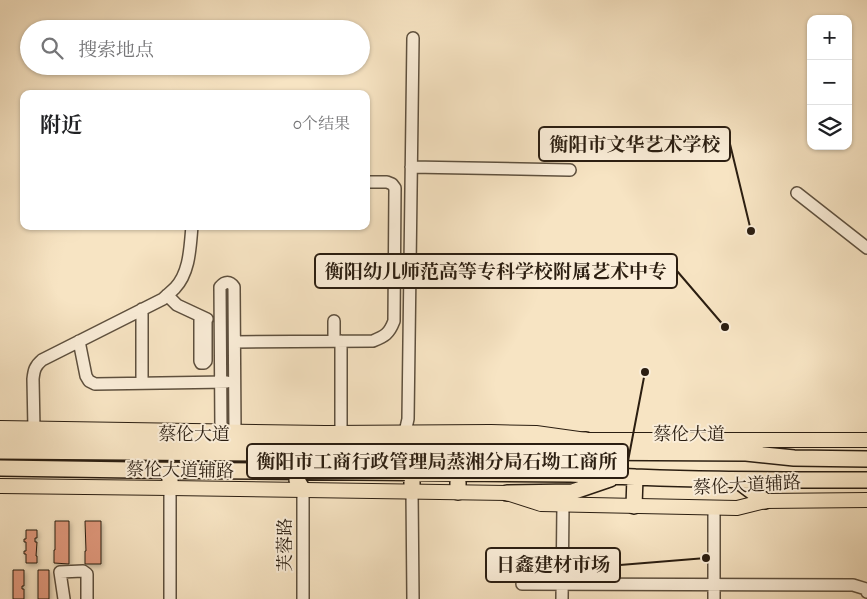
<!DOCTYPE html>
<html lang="zh">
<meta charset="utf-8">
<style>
body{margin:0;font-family:"IM FELL Great Primer","Noto Serif SC",serif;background:#f6f6f6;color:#202124}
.controls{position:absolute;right:15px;top:15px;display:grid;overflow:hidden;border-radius:10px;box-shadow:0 1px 4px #0004}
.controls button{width:45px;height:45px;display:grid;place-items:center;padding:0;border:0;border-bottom:1px solid #e0e0e0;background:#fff;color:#202124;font:25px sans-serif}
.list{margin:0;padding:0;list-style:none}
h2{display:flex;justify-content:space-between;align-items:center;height:65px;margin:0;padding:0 20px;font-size:21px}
h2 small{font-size:16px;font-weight:400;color:#757577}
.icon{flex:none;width:28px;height:28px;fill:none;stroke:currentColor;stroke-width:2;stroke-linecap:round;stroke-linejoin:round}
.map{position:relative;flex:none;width:867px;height:599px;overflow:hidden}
.search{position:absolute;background:#fff;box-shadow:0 1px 4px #0004;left:20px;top:20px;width:350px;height:55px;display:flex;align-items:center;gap:12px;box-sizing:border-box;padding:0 18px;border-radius:28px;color:#757577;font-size:19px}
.panel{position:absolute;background:#fff;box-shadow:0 1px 4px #0004;left:20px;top:90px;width:350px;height:140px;border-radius:10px}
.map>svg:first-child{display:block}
.building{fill:#df987b;stroke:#2b1e11;filter:url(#shadow)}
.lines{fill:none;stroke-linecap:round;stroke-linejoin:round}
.minor-casing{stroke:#5e503e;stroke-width:14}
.major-casing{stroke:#2b1e11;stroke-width:16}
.highway-casing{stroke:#2b1e11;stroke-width:18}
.minor{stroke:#faedd8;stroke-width:11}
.major{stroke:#f7e4c3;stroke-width:14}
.highway{stroke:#f7e4c3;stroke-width:15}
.labels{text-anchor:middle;stroke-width:4;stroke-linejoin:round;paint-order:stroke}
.street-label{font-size:18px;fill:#2b1e11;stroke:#faedd8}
.leader{fill:none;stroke:#2b1e11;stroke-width:2}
.callout-dot{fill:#2b1e11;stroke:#faedd8;stroke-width:2}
.callout{fill:#faedd8;stroke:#2b1e11;stroke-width:2}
.callout-label{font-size:19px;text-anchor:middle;font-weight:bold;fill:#2b1e11}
</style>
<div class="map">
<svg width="867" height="599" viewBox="0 0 867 599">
<defs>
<filter id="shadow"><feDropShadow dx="1.5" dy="2.5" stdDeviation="2.5" flood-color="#0004"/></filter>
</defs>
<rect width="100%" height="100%" fill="#f7e4c3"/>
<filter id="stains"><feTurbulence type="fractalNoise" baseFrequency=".004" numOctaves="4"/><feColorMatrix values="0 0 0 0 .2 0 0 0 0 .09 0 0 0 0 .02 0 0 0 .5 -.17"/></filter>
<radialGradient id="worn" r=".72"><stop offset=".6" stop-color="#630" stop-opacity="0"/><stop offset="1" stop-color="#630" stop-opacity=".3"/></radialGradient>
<path class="building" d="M55,521H69V564L54,563V550H55Z
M85,521H101V564H85V551H86Z
M26,530H37V538H35V542H37L36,556H37V563H26V554H24V551H26V542H24V539H26Z
M13,570H24V586H22V589H24V599H13Z
M38,570H49V599H38Z"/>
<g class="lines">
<g class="minor-casing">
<path id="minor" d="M411,167L570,170
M797,193L867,248
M167,295L177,305L207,319
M142,309V383
M200,316V361L201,363H204L206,361V319
M334,321V341
M79,341L86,376L89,381L95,384L227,382
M341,341V433
M235,342L373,341C385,336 389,334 394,321L395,188L392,184L387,182H366
M34,429L33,379C34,370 35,366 42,360L163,299C167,295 171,292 175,288C190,272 190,247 192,226
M221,431L220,287C225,281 230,281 234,287L235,432
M405,432L408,419L413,38
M303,490V599
M412,492L413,599
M714,508V599
M522,584L853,585L866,589L867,592
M64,599L60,572L83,571L87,574V599
M170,599V488
M562,599L563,505"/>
</g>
<g class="major-casing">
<path id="major" d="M0,428L325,433L491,432L536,433L586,440H867
M0,486L170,488L507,493L541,504L737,508L765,501L867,500"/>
</g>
<g class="highway-casing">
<path id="highway" d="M0,437L552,444L558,448
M557,443L586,440
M0,451L531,455L563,452L746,453L794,458L867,459
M0,468L133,470L571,474C670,480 768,480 867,480
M170,479V488
M297,480L303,490
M737,480L765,501
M412,482V492
M458,482V492
M507,493L572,492L610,479
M634,506L635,477"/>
</g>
<use href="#minor" class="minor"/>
<use href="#major" class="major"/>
<use href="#highway" class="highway"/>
</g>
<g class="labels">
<g class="street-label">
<text x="194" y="440">蔡伦大道</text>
<text x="689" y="440">蔡伦大道</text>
<text transform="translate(180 470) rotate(1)" y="6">蔡伦大道辅路</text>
<text transform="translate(747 485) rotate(-3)" y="6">蔡伦大道辅路</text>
<text transform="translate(285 545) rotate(-90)" y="6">芙蓉路</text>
</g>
</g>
<path class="leader" d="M751 231L730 144M725 327L677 271M645 372L628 461M706 558L620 565"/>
<g class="callout-dot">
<circle cx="751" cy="231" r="5"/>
<circle cx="725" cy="327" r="5"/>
<circle cx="645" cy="372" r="5"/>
<circle cx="706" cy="558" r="5"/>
</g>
<g class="callout">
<rect x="539" y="127" width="191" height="34" rx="5"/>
<rect x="315" y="254" width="362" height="34" rx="5"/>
<rect x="247" y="444" width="381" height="34" rx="5"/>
<rect x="486" y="548" width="134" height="34" rx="5"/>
</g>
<g class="callout-label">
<text x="635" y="151">衡阳市文华艺术学校</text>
<text x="496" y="278">衡阳幼儿师范高等专科学校附属艺术中专</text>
<text x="437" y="468">衡阳市工商行政管理局蒸湘分局石坳工商所</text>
<text x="553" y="571">日鑫建材市场</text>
</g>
<rect width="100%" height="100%" filter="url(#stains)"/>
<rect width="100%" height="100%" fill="url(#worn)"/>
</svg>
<div class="controls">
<button>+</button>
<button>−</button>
<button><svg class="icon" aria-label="layers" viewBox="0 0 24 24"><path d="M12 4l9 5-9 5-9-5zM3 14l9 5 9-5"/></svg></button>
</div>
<div class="search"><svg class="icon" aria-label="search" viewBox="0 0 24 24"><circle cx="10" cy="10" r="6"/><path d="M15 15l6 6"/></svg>搜索地点</div>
<section class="panel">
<h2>附近<small>0个结果</small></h2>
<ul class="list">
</ul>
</section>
</div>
